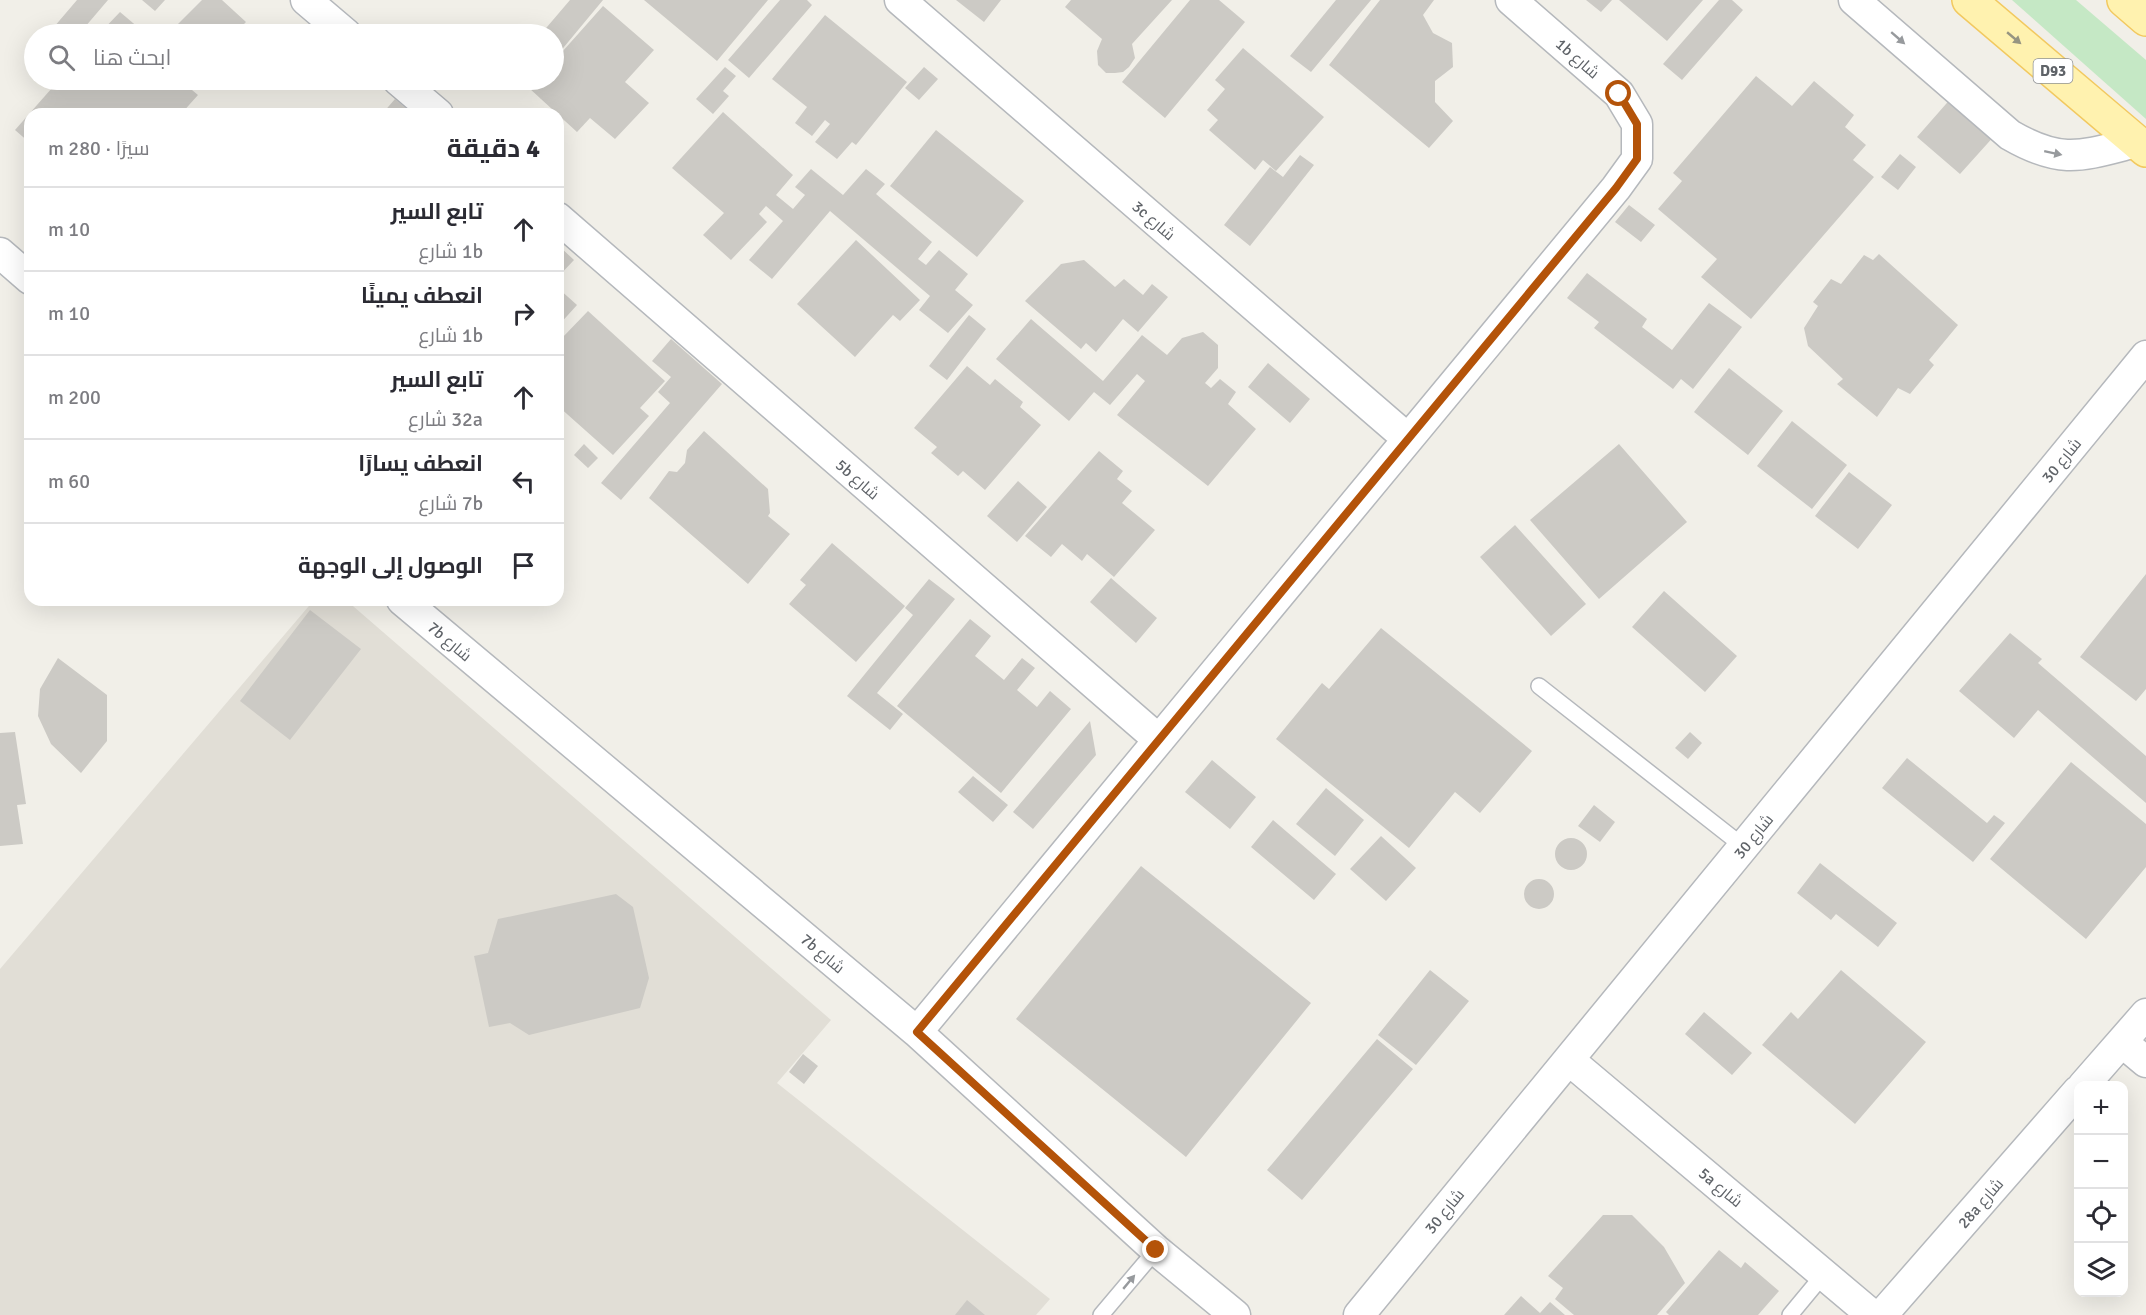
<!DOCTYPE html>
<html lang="ar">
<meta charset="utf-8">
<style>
body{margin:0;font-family:Signika,Cairo,sans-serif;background:#f2f2f3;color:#2b2b33;direction:rtl}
.controls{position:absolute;right:18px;bottom:18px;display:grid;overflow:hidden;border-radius:12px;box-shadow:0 6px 24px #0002}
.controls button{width:54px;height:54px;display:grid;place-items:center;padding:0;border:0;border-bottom:2px solid #e1e1e2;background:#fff;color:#2b2b33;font:30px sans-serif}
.stop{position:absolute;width:18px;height:18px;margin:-14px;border:4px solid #b45309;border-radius:50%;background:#fff}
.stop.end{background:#b45309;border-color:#fff;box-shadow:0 2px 6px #0008}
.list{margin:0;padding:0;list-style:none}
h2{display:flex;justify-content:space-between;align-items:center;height:78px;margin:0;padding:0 24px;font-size:26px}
h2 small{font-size:20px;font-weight:400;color:#7c7c81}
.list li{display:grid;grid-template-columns:39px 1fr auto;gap:18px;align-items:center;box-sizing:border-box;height:84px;padding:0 24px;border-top:2px solid #e1e1e2}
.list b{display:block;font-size:22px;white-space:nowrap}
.list p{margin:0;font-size:20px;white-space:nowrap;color:#7c7c81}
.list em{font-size:20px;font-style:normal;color:#7c7c81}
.icon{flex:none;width:33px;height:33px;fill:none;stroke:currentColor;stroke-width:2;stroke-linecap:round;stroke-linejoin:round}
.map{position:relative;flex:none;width:2146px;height:1315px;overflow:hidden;direction:ltr}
.search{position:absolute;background:#fff;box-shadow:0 6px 24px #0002;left:24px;top:24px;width:540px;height:66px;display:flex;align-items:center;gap:15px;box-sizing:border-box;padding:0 21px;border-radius:33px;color:#7c7c81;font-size:22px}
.panel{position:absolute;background:#fff;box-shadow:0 6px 24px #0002;left:24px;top:108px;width:540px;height:498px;border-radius:18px;direction:rtl}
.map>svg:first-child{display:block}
.education{fill:#e1ded6}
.green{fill:#c5e8c5}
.building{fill:#cccac5}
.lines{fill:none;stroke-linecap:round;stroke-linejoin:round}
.lane-casing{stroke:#b5b8bc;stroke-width:18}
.street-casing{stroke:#b5b8bc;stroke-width:33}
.primary-casing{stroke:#f2c960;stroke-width:36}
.lane{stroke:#fff;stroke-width:15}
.street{stroke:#fff;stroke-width:30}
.primary{stroke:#fff2af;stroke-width:33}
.oneway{fill:#979a9d}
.oneway2{fill:#979581}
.route{stroke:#b45309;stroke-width:8}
.labels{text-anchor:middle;stroke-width:4.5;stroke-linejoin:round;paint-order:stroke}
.shield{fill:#fff;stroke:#8f9295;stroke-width:1.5}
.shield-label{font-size:15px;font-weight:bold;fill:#5f6368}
.street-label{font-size:16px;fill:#5f6368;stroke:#fff}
</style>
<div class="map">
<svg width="2146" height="1315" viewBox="0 0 2146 1315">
<rect width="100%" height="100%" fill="#f1efe8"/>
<path class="education" d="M314,600H346L831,1020L777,1083L1050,1299L1036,1315H0V969Z"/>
<path class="green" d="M2012,0H2076L2146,60V119Z"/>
<path class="building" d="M77,0H108L79,34H48Z
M142,0H165L155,11Z
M202,0H222L246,22L234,34H168Z
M570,0H603L559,53L554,49V34H541Z
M644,0H768L717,61Z
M780,0H807L812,5L749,78L728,60Z
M956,0H1001L984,22Z
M1071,0H1172L1132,44L1135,58L1129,67L1123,72L1115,73H1106L1098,65L1097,51L1102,39L1065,7Z
M1190,0H1219L1245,22L1165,118L1122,82Z
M1336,0H1371L1311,72L1290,56Z
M1380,0H1434L1423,15L1433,33L1452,43L1453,67L1435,81V102L1453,121L1429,148L1329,65Z
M1586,0H1612L1601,12Z
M1619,0H1703L1667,41Z
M1719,0H1732L1743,10L1682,80L1663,64Z
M603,6L654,50L625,82L649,103L615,139L590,118L577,132L529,88L537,80H554V61Z
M120,12L146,34H99Z
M825,15L907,82L856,145L852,142L837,159L815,142L830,124L825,120L812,136L795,123L807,107L772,79Z
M1243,48L1324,117L1276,171L1263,160L1255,170L1209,130L1218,120L1207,110L1225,89L1215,80Z
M725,67L736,76L723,91L729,96L713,114L696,99Z
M924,67L938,79L919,100L905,88Z
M1756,76L1792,106L1814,81L1854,115L1845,127L1866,145L1853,160L1874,177L1751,319L1701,277L1717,259L1658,209L1682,181L1673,173Z
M59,80H180L198,95L181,114H30V143L15,130Z
M1953,96L1996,134L1960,174L1917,137Z
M395,99L413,114H382Z
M723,112L793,175L776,195L793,209L805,195L795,187L811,169L843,195L866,169L885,184L876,194L932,242L918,259L926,265L939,250L968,274L955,290L973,305L948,333L919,310L930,296L830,211L772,279L749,260L783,221L766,206L759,214L767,222L731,260L703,235L724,213L672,168Z
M936,130L1024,201L977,257L890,186Z
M1900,154L1916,167L1898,190L1881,177Z
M1300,155L1314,165L1250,246L1224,225L1270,167L1283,177Z
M1629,205L1655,225L1641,242L1615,222Z
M856,240L920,300L900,321L893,315L855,357L797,304Z
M558,245L574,260L558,277Z
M1879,254L1958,325L1929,360L1934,365L1910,394L1898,388L1877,417L1837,384L1843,379L1808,346L1804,328L1818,306L1813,302L1831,279L1841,284L1864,255L1873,260Z
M1084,260L1115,287L1124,279L1143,295L1152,284L1168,297L1138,332L1123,319L1096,352L1086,343L1081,349L1025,301L1061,264Z
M1587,273L1647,319L1642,327L1672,350L1709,303L1742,327L1693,389L1681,379L1673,389L1594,328L1599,322L1567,298Z
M558,288L577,305L558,326Z
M588,311L665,381L640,408L649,416L613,455L558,406V337L561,339Z
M969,315L986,329L947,380L929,366Z
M1031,319L1103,381L1142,335L1167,355L1182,338L1203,332L1218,345V368L1205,383L1211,388L1220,379L1236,392L1228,404L1256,429L1208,486L1117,415L1145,381L1137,374L1110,405L1094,392L1069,421L996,359Z
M671,339L722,384L621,500L601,483L670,403L658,392L671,377L652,361Z
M1268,363L1310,399L1290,423L1248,387Z
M967,366L990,385L995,379L1023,402L1020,407L1041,425L985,490L963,471L958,476L931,453L937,447L914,428Z
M1729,368L1783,411L1748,455L1694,412Z
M1792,421L1847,465L1812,509L1757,466Z
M704,431L768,489L770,513L768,516L790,534L748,584L649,498L669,471L677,472L685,463L687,450Z
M584,444L598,458L588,468L574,455Z
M1619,444L1687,522L1599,599L1530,520Z
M1099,451L1123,471L1117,479L1132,491L1122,503L1155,530L1114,577L1087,554L1082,561L1062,544L1051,557L1025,536Z
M1849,472L1892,505L1858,549L1815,516Z
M1018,481L1047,507L1017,542L987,516Z
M1515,525L1586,604L1551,636L1480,557Z
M832,543L905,606L856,662L789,604L806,585L800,580Z
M2146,574V689L2136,701L2080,657Z
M1111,578L1157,618L1136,643L1090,602Z
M929,579L955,599L877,693L903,714L890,730L847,696L913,615L905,608Z
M1664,591L1737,656L1705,692L1632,627Z
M310,610L361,649L290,740L240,701Z
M970,619L991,636L975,656L1004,680L1022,658L1035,668L1017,690L1037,707L1050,691L1071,709L1001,793L897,706Z
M1381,628L1532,751L1480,813L1455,792L1409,848L1276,739L1322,683L1329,689Z
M2010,633L2042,659L2038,663L2146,756V803L2038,710L2014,738L1959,691Z
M58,658L107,695V741L81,773L51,744L38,716L40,689Z
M1090,721L1096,755L1033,829L1013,812Z
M15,732L26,804L17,805L23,844L0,846V733Z
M1690,732L1702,743L1688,759L1675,748Z
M1907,758L1987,823L1994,815L2005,823L1973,862L1882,788Z
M1212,760L1256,797L1230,829L1185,792Z
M2071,762L2146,824V867L2086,939L1990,859Z
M973,776L1008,805L993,822L958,792Z
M1326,788L1364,820L1335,856L1296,824Z
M1594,805L1615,822L1600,842L1578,826Z
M1273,820L1336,874L1314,900L1251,847Z
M1381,836L1416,868L1386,901L1350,869Z
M1555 854a16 16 0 1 1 32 0a16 16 0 1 1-32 0Z
M1820,863L1897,923L1878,947L1836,914L1831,920L1797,893Z
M1141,866L1311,1003L1186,1157L1016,1019Z
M1524 894a15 15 0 1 1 30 0a15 15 0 1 1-30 0Z
M616,894L633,907L649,978L640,1008L529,1035L510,1023L489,1027L474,956L488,953L498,919Z
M1430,970L1469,1001L1416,1065L1378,1035Z
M1841,970L1926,1042L1855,1124L1762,1045L1791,1012L1798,1019Z
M1704,1012L1752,1053L1732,1075L1685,1034Z
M1377,1039L1413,1069L1302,1200L1267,1170Z
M803,1054L818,1066L804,1084L789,1072Z
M1603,1215H1632L1664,1247L1685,1283L1657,1315H1574L1555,1299L1563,1288L1548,1276Z
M1719,1250L1741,1268L1745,1262L1779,1291L1758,1315H1669L1666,1312Z
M1521,1296L1540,1313L1550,1302L1565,1315H1504Z
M967,1300L985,1315H955Z"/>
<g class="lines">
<g class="lane-casing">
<path id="lane" d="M1539,686L1744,847
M1101,1315L1156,1250
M1790,1315L1824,1274"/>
</g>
<g class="street-casing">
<path id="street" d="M306,0L346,34
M900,0L1408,439
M1854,0L2010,135C2062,165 2081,156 2136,142
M398,80L438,114
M558,218L1159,740
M0,253L30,279
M402,600L917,1032L1156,1250L1235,1315
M917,1032L1616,188L1637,159V124L1619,94L1511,0
M2122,1042L2146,1062
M1569,1060L1872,1315
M2083,1086L2146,1014
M1359,1315L2146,356
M1882,1315L2078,1091"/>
</g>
<g class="primary-casing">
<path id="primary" d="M1969,0L2146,150
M2124,0L2146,19"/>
</g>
<use href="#lane" class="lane"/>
<use href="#street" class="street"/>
<use href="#primary" class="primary"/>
</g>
<defs><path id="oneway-solid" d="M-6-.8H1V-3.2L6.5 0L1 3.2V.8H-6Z" transform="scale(1.5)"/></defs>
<g class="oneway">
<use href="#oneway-solid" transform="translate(1898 38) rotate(41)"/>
<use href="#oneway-solid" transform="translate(2053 153) rotate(12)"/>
<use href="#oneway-solid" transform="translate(1129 1282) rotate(-50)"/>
</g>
<use class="oneway2" href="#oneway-solid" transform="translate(2014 38) rotate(40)"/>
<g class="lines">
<path class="route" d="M1156,1250L917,1032L1616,188L1637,159V124L1619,94"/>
</g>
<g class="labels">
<rect class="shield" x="2033.5" y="59" width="39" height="24" rx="4.5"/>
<g class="shield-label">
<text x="2053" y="76">D93</text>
</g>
<g class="street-label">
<text transform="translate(1578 58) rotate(41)" y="6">1b شارع</text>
<text transform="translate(1154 220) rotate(41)" y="6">3c شارع</text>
<text transform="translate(2061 460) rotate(-51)" y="6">شارع 30</text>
<text transform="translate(858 479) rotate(41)" y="6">5b شارع</text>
<text transform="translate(450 641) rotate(40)" y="6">7b شارع</text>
<text transform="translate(1753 836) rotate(-51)" y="6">شارع 30</text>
<text transform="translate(823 953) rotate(40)" y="6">7b شارع</text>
<text transform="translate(1721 1187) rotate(40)" y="6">5a شارع</text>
<text transform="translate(1980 1203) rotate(-49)" y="6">28a شارع</text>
<text transform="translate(1444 1211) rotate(-51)" y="6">شارع 30</text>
</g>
</g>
</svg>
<div class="controls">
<button>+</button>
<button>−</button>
<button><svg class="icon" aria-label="locate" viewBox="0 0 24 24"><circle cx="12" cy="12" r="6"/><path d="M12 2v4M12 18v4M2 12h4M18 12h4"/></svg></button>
<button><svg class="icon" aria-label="layers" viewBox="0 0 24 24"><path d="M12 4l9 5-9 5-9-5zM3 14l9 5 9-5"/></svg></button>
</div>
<div class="stop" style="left:1619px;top:94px"></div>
<div class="stop end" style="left:1156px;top:1250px"></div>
<div class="search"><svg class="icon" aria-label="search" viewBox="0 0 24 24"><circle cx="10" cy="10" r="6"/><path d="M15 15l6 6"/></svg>ابحث هنا</div>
<section class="panel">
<h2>4 دقيقة<small>سيرًا · 280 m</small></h2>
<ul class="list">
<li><svg class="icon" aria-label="ahead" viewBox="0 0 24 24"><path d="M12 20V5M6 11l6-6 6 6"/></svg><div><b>تابع السير</b><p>1b شارع</p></div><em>10 m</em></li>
<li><svg class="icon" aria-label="right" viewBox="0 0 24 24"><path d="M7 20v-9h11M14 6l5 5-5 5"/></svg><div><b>انعطف يمينًا</b><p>1b شارع</p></div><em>10 m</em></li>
<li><svg class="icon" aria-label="ahead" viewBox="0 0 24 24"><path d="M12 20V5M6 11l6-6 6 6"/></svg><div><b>تابع السير</b><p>32a شارع</p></div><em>200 m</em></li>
<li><svg class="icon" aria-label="left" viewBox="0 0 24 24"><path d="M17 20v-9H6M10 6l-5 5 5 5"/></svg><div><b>انعطف يسارًا</b><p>7b شارع</p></div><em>60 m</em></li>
<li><svg class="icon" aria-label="arrive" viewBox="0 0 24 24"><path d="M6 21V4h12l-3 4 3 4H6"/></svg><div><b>الوصول إلى الوجهة</b></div></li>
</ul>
</section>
</div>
